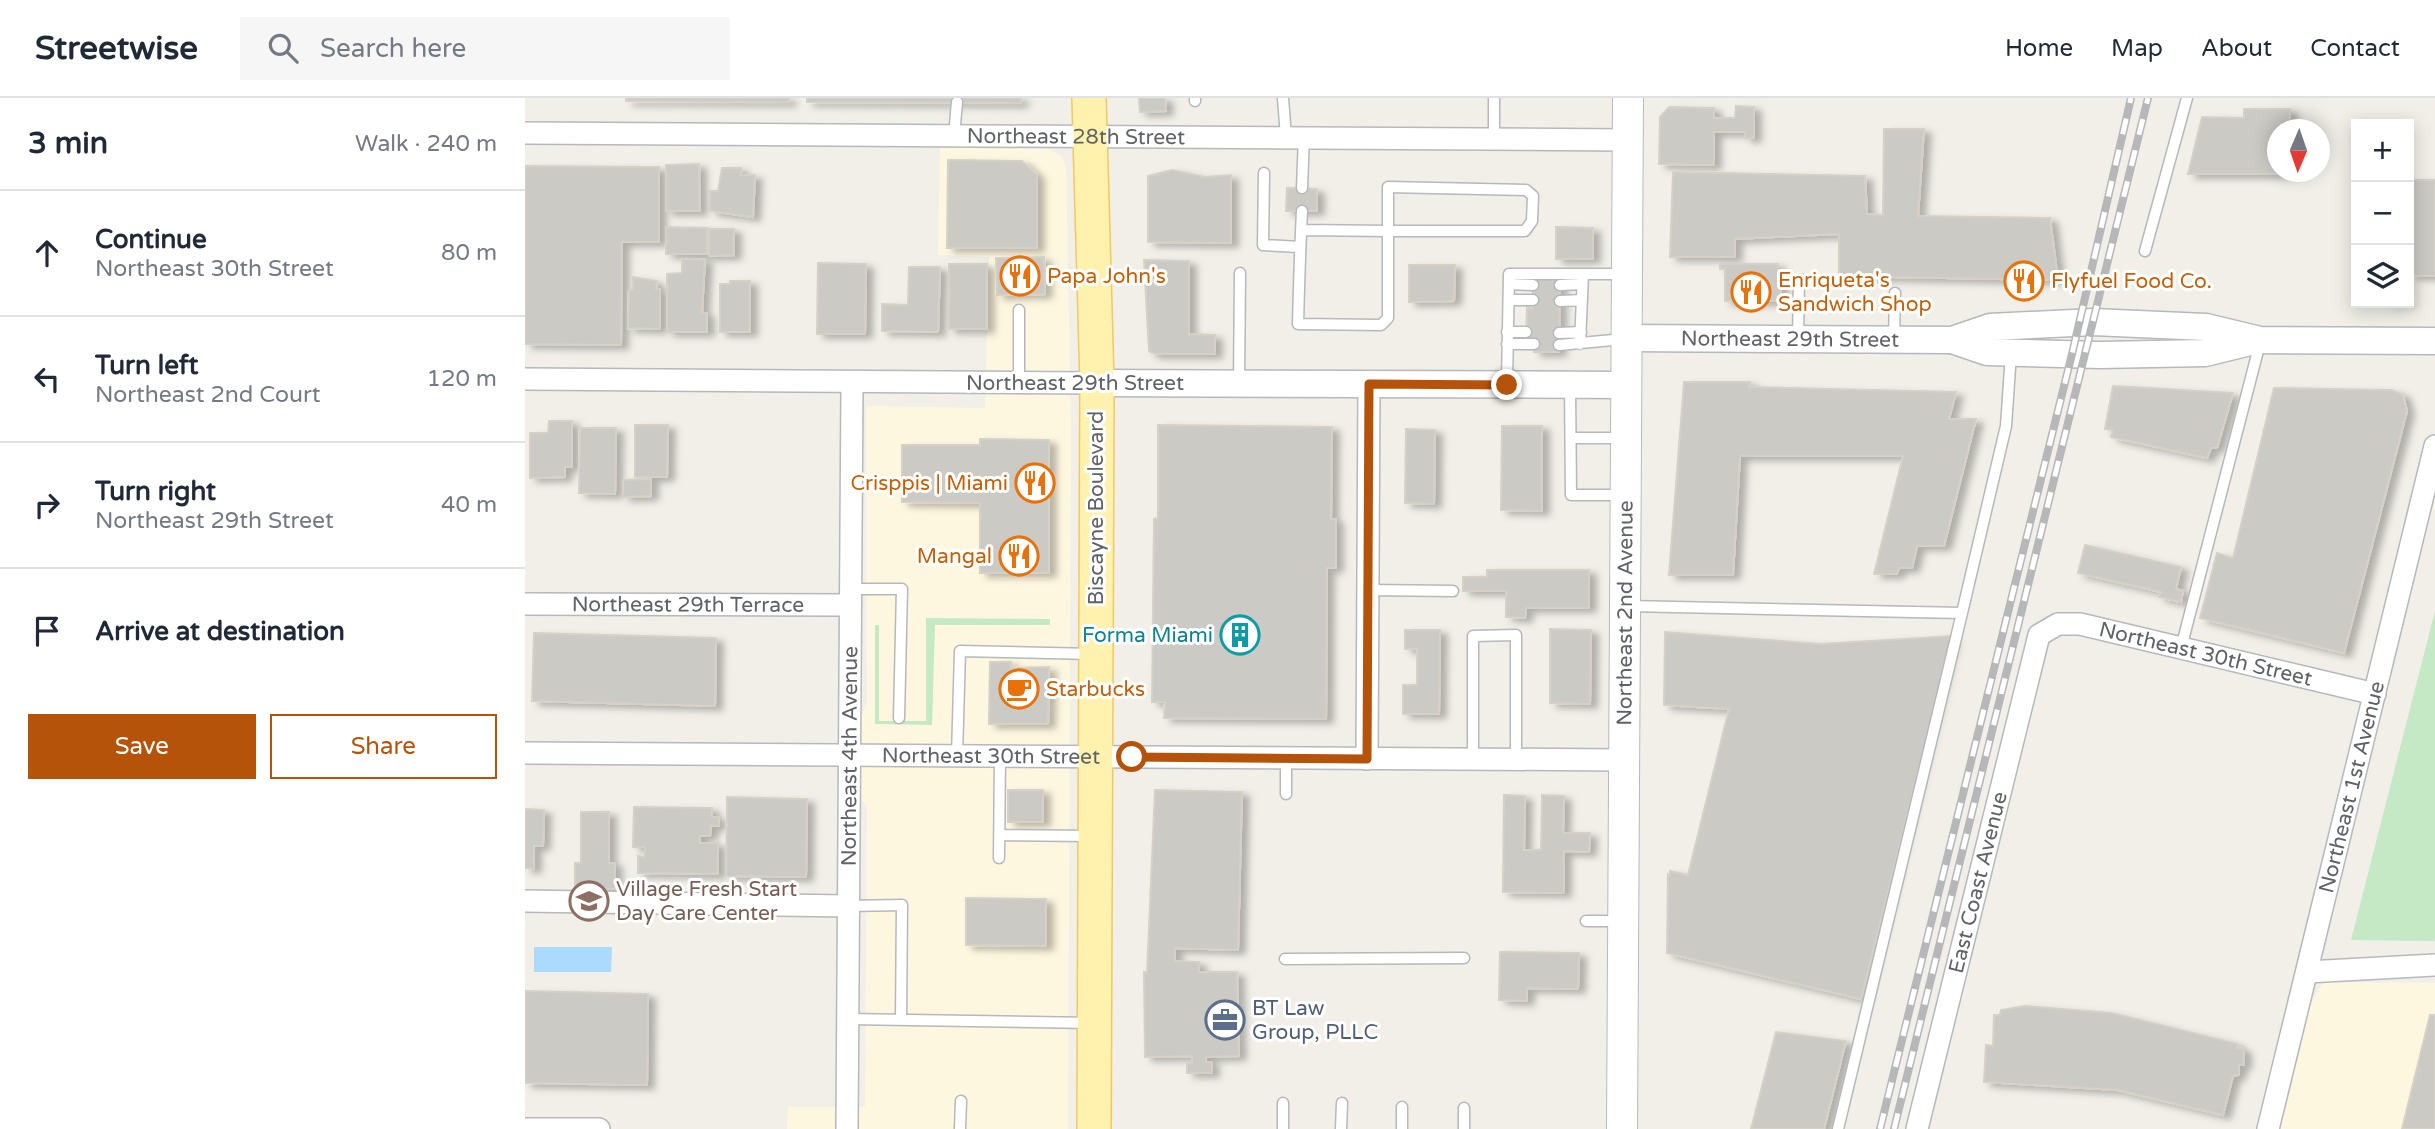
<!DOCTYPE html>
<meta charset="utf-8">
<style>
body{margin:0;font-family:"Varela Round",sans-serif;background:#f6f6f7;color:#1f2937}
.controls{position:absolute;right:21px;top:21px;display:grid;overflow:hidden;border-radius:0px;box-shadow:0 4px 18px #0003}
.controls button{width:63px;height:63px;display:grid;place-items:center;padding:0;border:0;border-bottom:2px solid #e0e1e3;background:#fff;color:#1f2937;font:35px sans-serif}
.compass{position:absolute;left:1742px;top:21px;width:63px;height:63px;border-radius:50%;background:#fff;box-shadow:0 4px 18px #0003;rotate:182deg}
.stop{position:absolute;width:21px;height:21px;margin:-16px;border:5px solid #b45309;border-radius:50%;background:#fff}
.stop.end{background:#b45309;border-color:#fff;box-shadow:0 2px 7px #0008}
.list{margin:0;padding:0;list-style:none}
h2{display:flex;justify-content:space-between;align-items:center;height:91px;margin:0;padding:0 28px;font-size:30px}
h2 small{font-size:23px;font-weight:400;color:#747a83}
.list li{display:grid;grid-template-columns:46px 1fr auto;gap:21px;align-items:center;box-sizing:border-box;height:126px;padding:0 28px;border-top:2px solid #e0e1e3}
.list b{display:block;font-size:26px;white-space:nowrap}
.list p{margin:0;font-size:23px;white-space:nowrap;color:#747a83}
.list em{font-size:23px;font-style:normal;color:#747a83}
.actions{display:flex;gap:14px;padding:21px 28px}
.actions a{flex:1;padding:16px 0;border:2px solid #b45309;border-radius:0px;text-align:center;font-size:24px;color:#b45309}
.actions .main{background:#b45309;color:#fff}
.icon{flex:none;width:38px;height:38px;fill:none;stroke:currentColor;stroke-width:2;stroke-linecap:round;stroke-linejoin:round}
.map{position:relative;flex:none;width:1910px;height:1031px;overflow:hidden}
header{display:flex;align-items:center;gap:42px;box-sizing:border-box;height:98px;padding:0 35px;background:#fff;border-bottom:2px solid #e0e1e3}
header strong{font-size:33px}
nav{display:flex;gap:38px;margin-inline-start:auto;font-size:24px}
.search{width:490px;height:63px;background:#f6f6f7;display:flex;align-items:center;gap:18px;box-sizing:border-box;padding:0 24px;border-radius:0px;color:#747a83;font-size:26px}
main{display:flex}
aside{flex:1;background:#fff}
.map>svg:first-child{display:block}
.commercial{fill:#fef7e0}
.green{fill:#c5e8c5}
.water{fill:#aadaff}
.building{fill:#cccac5;stroke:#d6d1c6;stroke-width:2;filter:url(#shadow)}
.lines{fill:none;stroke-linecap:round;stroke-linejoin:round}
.service-casing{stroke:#b5b8bc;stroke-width:13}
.minor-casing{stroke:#b5b8bc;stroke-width:24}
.tertiary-casing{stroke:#b5b8bc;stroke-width:29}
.secondary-casing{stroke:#b6babf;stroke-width:32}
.primary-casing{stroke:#f2c960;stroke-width:36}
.service{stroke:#fff;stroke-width:10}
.minor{stroke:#fff;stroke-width:21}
.tertiary{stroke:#fff;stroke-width:26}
.secondary{stroke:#fff;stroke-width:30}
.primary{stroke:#fff2af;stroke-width:33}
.rail-casing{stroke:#b6b7b8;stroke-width:8}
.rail{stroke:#fff;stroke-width:5;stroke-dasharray:16;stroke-linecap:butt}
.route{stroke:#b45309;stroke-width:9}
.labels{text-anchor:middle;stroke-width:6;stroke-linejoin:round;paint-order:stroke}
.street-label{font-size:21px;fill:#5f6368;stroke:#fff}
.food-label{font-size:21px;fill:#c56008;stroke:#fff;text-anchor:start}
.culture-label{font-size:21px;fill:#0d838f;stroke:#fff;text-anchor:end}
.education-label{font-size:21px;fill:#785e54;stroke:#fff;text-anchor:start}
.service-label{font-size:21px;fill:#4e5e75;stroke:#fff;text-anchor:start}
</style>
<header>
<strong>Streetwise</strong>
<div class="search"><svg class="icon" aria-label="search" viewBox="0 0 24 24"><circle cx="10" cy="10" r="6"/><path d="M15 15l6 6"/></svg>Search here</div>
<nav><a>Home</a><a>Map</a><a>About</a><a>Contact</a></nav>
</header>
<main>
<aside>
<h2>3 min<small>Walk · 240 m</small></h2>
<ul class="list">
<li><svg class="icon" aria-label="ahead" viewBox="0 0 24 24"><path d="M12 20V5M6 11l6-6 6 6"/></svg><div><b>Continue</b><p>Northeast 30th Street</p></div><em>80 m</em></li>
<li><svg class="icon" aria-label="left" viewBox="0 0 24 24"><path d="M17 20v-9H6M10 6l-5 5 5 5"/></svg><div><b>Turn left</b><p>Northeast 2nd Court</p></div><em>120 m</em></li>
<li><svg class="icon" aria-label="right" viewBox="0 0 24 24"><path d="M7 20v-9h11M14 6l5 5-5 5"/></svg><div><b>Turn right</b><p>Northeast 29th Street</p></div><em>40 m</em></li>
<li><svg class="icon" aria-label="arrive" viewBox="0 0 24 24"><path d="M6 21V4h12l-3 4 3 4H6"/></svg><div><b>Arrive at destination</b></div></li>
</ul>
<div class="actions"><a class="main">Save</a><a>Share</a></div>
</aside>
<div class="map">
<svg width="1910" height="1031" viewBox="0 0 1910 1031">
<defs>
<filter id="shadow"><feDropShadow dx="7" dy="4" stdDeviation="3.5" flood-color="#0004"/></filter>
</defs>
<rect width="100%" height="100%" fill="#f1efe8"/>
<path class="commercial" d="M415,48L524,51L536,58L541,68L546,326L543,1031H262L263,1009H340L342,709L335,700V620L342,607L341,308L460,310L464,159L413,157Z
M1798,884L1910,885V1031H1756L1786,906Z"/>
<path class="green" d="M1910,513V843L1826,842Z
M401,520L525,521V527H410L407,627L350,626V527H354V623H401Z"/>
<path class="water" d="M9,849H87L86,874H9Z"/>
<path class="building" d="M101,0H264V4L101,3Z
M282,0H496V5L282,4Z
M614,0H640L641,13L615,14Z
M1211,8L1229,9V40H1220V34H1189V67L1134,66L1135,19L1144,9L1189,10V20H1210Z
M1719,11H1765V32H1752V74L1765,76H1663L1677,19L1719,20Z
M1359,31H1399L1393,118L1525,120L1533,182L1314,178V136L1210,141V159H1145L1148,74L1340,78L1342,116L1358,117Z
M423,62L497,63L512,77V150H422Z
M174,66L175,113H141V67Z
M0,68L134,69V144H97L96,247L0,246Z
M197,70H216V77H230L228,119L185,113V93H193Z
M647,72L680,79L706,77V145L623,144V78Z
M1884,82H1910V178L1884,177V205H1861H1884Z
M762,90L792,91V113H761Z
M141,129L182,130V156H141Z
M1031,129L1068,130V161H1031Z
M184,131H209V157L184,158Z
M519,159L520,196L472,197L471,160Z
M157,161H180L177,215H182V234H142V176L157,175Z
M619,162L664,163V236L690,237V256H630L624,253Z
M293,165L341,166L340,236H292Z
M424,166H462V231H424Z
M1195,166H1253V176H1256V203H1200V171H1195Z
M884,167H930L929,203L884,204Z
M384,169H415L413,234L357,233V206L383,207Z
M1008,178L1035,179L1034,254H1009V240H1001L1002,209L1008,210Z
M108,179L132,183L131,191H135V231L103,230L104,192H108Z
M205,183H225V234H195V186H205Z
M1159,284H1225L1224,289L1431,294L1424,321H1451L1419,448H1392L1387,470H1374L1372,476H1349L1378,358H1215L1208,477H1144Z
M1588,288L1708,295L1692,350H1686L1682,360L1586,339L1588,332L1580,331Z
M1749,290L1867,292L1878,297L1882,313L1819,555L1675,520L1692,455L1708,460Z
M24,323H47V369H40V379L5,380V335H23Z
M110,327H143L142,379H110Z
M633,327L807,329L806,421H811V470H802L801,621L639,620L640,604H627L629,421L633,420Z
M977,328H1017V413L976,412Z
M55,330H91L90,396L54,395Z
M881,331L910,332L909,406L880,405Z
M455,341L524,342V475H455V405L377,404V347H455Z
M126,381V398L98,399V382Z
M1560,447L1656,469L1651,491L1658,493L1656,504L1634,499L1636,494L1553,475Z
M962,472H1064V510H1001L1000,520L981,519V493H938V479H962Z
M1025,531L1066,532L1065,606L1025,605Z
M880,532H915L914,616H878V587H892V551H880Z
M1140,534L1296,546L1427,538L1336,901L1142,855L1143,776L1145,777V773L1163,777L1204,611L1139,607Z
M9,535L191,540L190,608L7,603Z
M465,564H486V570L524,569L523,626H464Z
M483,692H518V724H483Z
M630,692L717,694L713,852L650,850V863L674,864V874H712L714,958L681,959V964H687V975H662V965H667V958L620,959L619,874L622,875Z
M979,697L1000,698L999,752H1016L1017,697L1039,698L1038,735H1065L1064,754L1039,753V795L978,794Z
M202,699L282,701L281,779L201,778Z
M109,709L187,710V719H194V728H186L185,738H175V745H193V776L113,775V758L120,759V749H108Z
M0,711L19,712L18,748H9V771L0,770Z
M56,714H84V765H90V791L50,790V765H56Z
M441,800L521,801V848L441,847Z
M975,854L1054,855L1053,891L1002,890V903L974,902Z
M0,893L123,896L122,987L0,985Z
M1500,908L1587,915L1713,946L1712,950L1719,951V967H1714V977L1708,978L1698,1017L1592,992L1459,984L1461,947L1468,948L1469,917H1475L1476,912Z
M1905,917H1910V1031H1877Z
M1251,934L1321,943L1299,1031H1226Z"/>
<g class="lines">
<g class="service-casing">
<path id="service" d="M670,0V3
M758,0L761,39
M969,0V40
M429,38L432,4
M739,75L738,147L775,149
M777,90L779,38
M776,132L863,133V89L1001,92L1008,98L1007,123L1000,133H863V220L856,227L773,226C774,188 775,151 777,113
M1620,153L1662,0
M984,186L1008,187
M1035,187L1057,186
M984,202H1008
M1035,203L1057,202
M982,234H1001
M1034,235L1056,234
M1273,241L1274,182H1286
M1369,242L1370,195
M982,246H1009
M1055,246L1058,176H1101
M1034,247L1099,241
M494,285V212
M714,285L715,175
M982,285L984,176H1058
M1045,288L1046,397H1099
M1046,340H1100
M324,491H377L374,620
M843,492L928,493
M1103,508L1437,515L1481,328L1486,255
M1656,550L1735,245
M432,658L435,553L568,556
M761,661V696
M948,661V538L991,537V662
M474,737L567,738
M474,760L475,658
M323,808L377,807L376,922
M1061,823H1096
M760,861L939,860
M323,921L567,925
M435,1031L436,1003
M758,1031V1005
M816,1031L817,1005
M877,1031V1009
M939,1031V1010
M1313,1031L1437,515"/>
</g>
<g class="minor-casing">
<g id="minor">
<path id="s1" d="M0,35L1103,42"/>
<path d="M0,281L572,285"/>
<path id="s2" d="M0,506L324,507"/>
<path id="s3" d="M0,655L1098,662"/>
<path d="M842,661L844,286"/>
<path d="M0,803L323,808"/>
<path d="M1782,874L1910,867"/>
<path d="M0,1031H74"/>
<path id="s4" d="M322,1031L327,285"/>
<path id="s5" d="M1392,1031L1514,537L1533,526H1555L1850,596"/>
<path id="s6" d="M1743,1031L1910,348"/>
</g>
</g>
<g class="tertiary-casing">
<g id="tertiary">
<path id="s7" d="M1102,240L1427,242L1465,229L1568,224L1681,229L1735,242L1910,243"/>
<path d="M1427,242L1462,254L1575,257L1680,255L1729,243"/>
<path d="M572,285L1101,287"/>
</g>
</g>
<g class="secondary-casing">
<g id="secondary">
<path id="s8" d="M1097,1031L1103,0"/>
</g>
</g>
<g class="primary-casing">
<path id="primary" d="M564,0L572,285L569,1031"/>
</g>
<use href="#service" class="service"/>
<use href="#minor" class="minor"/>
<use href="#tertiary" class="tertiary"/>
<use href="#secondary" class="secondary"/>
<use href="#primary" class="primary"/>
<g class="rail-casing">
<path id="rail" d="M1355,1031L1547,256L1606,0
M1369,1031L1623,0"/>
</g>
<use href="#rail" class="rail"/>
</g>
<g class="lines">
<path class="route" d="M607,659L842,661L844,286L982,287"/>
</g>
<defs>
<g id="restaurant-ring" transform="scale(2.0125)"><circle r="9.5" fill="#fff" stroke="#e8710a" stroke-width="1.5"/><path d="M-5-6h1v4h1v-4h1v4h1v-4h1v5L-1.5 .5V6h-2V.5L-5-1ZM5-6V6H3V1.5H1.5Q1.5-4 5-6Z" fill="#e8710a"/></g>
<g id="building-ring" transform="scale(2.0125)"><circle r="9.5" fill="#fff" stroke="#0f9aa8" stroke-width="1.5"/><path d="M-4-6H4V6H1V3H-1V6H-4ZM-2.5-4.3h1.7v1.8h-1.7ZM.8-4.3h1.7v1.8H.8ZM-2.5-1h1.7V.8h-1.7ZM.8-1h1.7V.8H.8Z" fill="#0f9aa8"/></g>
<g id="cafe-ring" transform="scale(2.0125)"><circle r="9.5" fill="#fff" stroke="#e8710a" stroke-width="1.5"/><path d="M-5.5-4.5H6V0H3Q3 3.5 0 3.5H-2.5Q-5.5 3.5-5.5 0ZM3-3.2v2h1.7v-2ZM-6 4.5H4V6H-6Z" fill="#e8710a"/></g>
<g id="school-ring" transform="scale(2.0125)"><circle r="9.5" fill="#fff" stroke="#8d6e63" stroke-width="1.5"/><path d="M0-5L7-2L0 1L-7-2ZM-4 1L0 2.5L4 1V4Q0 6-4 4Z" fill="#8d6e63"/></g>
<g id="office-ring" transform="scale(2.0125)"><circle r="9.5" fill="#fff" stroke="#5c6f8a" stroke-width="1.5"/><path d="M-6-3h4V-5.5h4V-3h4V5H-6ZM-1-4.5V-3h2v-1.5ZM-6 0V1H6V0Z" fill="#5c6f8a"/></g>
</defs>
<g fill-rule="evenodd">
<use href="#restaurant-ring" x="495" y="178"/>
<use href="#restaurant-ring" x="1499" y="183"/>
<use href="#restaurant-ring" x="1226" y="194"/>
<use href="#restaurant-ring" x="510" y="385"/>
<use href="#restaurant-ring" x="494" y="458"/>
<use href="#building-ring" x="715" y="537"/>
<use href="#cafe-ring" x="494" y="591"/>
<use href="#school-ring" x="64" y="803"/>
<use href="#office-ring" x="700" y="922"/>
</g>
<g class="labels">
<g class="street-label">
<text dy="7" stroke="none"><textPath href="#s1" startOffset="551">Northeast 28th Street</textPath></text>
<text dy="7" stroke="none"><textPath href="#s7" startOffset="163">Northeast 29th Street</textPath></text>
<text x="550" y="292">Northeast 29th Street</text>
<text transform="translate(571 410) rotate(-90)" y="7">Biscayne Boulevard</text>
<text dy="7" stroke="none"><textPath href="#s2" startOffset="163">Northeast 29th Terrace</textPath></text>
<text dy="7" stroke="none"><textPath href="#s8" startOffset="516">Northeast 2nd Avenue</textPath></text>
<text dy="7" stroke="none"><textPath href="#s5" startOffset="682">Northeast 30th Street</textPath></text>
<text dy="7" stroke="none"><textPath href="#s4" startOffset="373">Northeast 4th Avenue</textPath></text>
<text dy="7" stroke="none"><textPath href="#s3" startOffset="466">Northeast 30th Street</textPath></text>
<text dy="7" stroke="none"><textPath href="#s6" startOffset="352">Northeast 1st Avenue</textPath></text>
<text dy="7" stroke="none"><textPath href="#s5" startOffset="254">East Coast Avenue</textPath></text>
</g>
<g class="food-label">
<text x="522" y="185">Papa John's</text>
<text x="1253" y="189">Enriqueta's<tspan x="1253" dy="24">Sandwich Shop</tspan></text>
<text x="1526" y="190">Flyfuel Food Co.</text>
<text x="483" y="392" text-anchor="end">Crisppis | Miami</text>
<text x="467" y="465" text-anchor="end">Mangal</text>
<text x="521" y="598">Starbucks</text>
</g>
<g class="culture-label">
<text x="688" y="544">Forma Miami</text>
</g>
<g class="education-label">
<text x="91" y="798">Village Fresh Start<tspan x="91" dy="24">Day Care Center</tspan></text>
</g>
<g class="service-label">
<text x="727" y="917">BT Law<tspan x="727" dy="24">Group, PLLC</tspan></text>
</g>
</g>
</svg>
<div class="controls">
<button>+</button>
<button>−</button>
<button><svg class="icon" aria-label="layers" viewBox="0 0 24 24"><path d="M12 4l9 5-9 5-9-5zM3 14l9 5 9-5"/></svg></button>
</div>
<svg class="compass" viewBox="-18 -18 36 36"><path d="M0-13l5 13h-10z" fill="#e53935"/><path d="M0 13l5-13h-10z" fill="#747a83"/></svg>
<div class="stop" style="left:607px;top:659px"></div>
<div class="stop end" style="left:982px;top:287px"></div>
</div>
</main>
